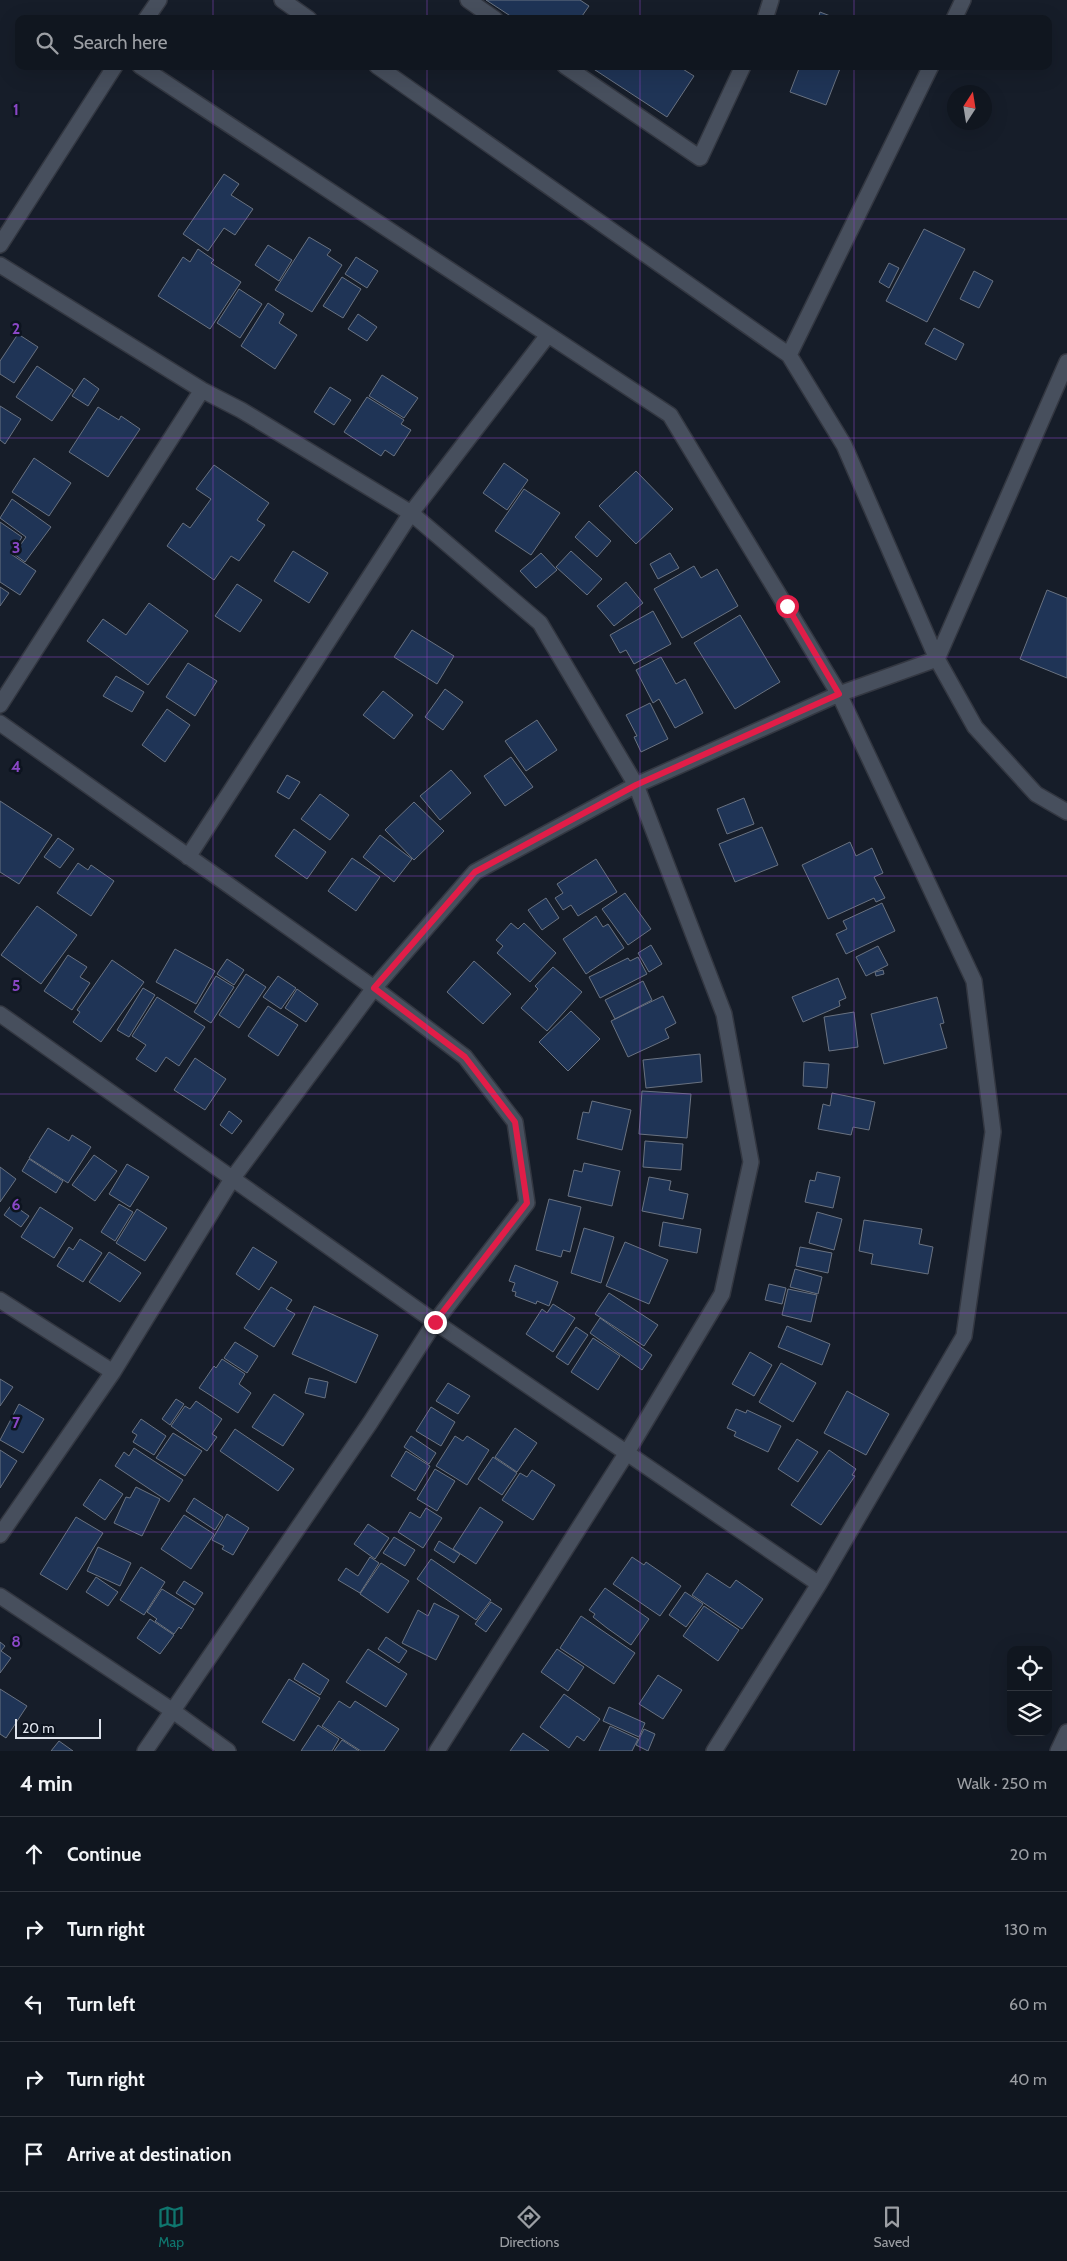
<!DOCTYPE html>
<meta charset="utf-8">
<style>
body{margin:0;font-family:Cabin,sans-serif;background:#1e232c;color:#f1f3f6}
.controls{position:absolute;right:15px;bottom:15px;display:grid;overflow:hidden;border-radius:10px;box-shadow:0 5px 20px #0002}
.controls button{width:45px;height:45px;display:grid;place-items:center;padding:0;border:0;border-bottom:1px solid #30353d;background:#10161f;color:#f1f3f6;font:25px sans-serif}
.compass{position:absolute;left:947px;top:85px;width:45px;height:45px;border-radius:50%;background:#10161f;box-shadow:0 5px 20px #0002;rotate:12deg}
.scale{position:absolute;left:15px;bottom:12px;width:86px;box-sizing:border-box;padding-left:5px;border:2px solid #dee3ec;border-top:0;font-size:14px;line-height:18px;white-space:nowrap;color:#dee3ec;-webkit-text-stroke:4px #0d141f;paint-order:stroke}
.stop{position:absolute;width:15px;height:15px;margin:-11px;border:4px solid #e11d48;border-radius:50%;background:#fff}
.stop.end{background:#e11d48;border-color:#fff;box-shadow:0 1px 5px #0008}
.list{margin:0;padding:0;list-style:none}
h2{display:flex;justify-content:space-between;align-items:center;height:65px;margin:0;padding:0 20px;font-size:21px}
h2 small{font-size:16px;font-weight:400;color:#9c9fa4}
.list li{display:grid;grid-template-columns:32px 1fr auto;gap:15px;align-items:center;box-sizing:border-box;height:75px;padding:0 20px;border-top:1px solid #30353d}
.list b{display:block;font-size:19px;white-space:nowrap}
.list em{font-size:16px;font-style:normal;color:#9c9fa4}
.icon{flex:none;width:28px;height:28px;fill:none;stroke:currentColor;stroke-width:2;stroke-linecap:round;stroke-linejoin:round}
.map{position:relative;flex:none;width:1067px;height:1751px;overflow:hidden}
.search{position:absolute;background:#10161f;box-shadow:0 5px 20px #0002;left:15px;right:15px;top:15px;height:55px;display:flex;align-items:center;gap:12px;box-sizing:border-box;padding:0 18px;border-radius:10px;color:#9c9fa4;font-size:19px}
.sheet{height:440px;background:#10161f}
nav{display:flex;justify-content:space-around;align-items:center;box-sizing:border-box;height:70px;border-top:1px solid #30353d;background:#10161f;font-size:14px;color:#9c9fa4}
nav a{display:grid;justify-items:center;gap:2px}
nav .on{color:#0f766e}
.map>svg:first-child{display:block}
.building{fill:#1f3456;stroke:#697281}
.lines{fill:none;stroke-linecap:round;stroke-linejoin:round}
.minor-casing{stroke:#333741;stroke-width:18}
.minor{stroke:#474f5d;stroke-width:15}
.route{stroke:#e11d48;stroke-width:6}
.grid{fill:none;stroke:#8a47c6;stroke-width:1;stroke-opacity:0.55}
.grid-label{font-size:16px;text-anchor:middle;font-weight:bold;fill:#8a47c6;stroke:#0d141f;stroke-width:5;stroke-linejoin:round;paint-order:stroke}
</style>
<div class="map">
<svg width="1067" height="1751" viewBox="0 0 1067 1751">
<rect width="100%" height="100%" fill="#161d29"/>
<path class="building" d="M486,0H580L589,6L580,19H515Z
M820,12L838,19H818Z
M589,66H678L694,76L667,117Z
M800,66H841L826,105L790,92Z
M224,174L239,184L231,195L253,209L235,235L224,228L208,251L183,234Z
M924,229L965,249L927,322L886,301Z
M309,237L331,250L327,255L342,265L312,312L275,290Z
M268,245L292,260L279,281L255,265Z
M198,249L214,260L211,263L241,282L210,329L158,296L183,257L190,262Z
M356,257L378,271L367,288L345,274Z
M889,263L899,268L889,288L879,282Z
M974,271L993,281L979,308L960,299Z
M342,277L361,289L343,318L323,306Z
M239,289L262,304L240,338L217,323Z
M268,303L284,314L279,323L297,335L275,369L241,346Z
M358,314L377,327L367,341L348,329Z
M934,328L964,344L956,360L925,344Z
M18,334L38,347L14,383L0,374V361Z
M37,366L73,390L52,421L16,397Z
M382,375L418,398L404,418L369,396Z
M84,378L99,389L88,406L72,396Z
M330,387L351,400L334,425L314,412Z
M367,397L404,420L401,424L411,430L394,456L385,450L381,456L344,432Z
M0,406L21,419L5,444L0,440Z
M98,407L119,420L121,416L140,429L108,477L69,452Z
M34,458L71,483L49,516L12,492Z
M504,463L528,480L507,510L483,493Z
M214,465L269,503L257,520L265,525L239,561L231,556L214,580L167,546L183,523L190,528L211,499L196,489Z
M636,471L673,509L636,544L599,506Z
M524,489L560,513L531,555L495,531Z
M12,499L51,527L25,562L14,554L26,537L0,518Z
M589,521L611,541L597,557L575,537Z
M0,522L22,537L11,554L36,571L20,595L0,582Z
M293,551L328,573L309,603L274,581Z
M571,551L602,579L587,595L556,567Z
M541,553L557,570L536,588L520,571Z
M670,553L679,568L658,579L650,564Z
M694,566L701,578L717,569L738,606L682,638L654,589Z
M626,582L643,603L614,626L597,606Z
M237,584L262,600L240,632L215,616Z
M0,587L9,593L0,606Z
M1047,590L1067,598V678L1020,659Z
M149,603L188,631L148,685L87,641L103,619L126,635Z
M653,611L671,644L634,664L626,650L620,653L610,635Z
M740,615L780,682L735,709L694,643Z
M412,630L454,656L437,684L394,657Z
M661,657L676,684L685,679L703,713L675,728L659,699L653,703L636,670Z
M188,663L217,681L195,716L166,697Z
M116,676L144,692L132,712L103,696Z
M445,689L463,702L443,730L425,717Z
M383,691L413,715L394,739L363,715Z
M650,703L668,739L641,752L634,737L637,736L626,715Z
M167,709L190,725L165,762L142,745Z
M537,720L557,750L526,771L505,741Z
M511,757L533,787L505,806L484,776Z
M451,770L471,793L440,820L420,796Z
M287,775L300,782L289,799L277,792Z
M320,794L349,815L330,840L301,819Z
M744,798L754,824L727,834L717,809Z
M0,801L52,835L19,884L0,872Z
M414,802L444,831L414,860L385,830Z
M762,827L778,865L735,882L719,844Z
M294,829L326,852L307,879L275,856Z
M380,835L412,859L394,882L363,857Z
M58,838L74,849L60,868L44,857Z
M850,842L856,856L872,848L883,873L874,877L885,898L876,902L874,898L828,919L802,865Z
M352,858L380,877L356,911L328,891Z
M596,859L617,892L578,916L571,905L563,910L555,898L563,893L557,884Z
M78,863L88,870L91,865L114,881L91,916L57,893Z
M625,893L651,929L628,945L602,909Z
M546,898L559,918L542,930L528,910Z
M882,903L895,931L846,954L836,934L847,929L843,921Z
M37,906L77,935L41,984L1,955Z
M596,916L603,927L608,924L624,948L586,974L563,939Z
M511,923L518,929L524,923L556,953L530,982L497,953L503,946L496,940Z
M651,945L662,964L649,972L638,953Z
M878,946L888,965L866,976L856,957Z
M175,949L215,971L196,1004L156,982Z
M68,955L87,967L80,977L90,983L72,1010L44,991Z
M638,957L647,974L600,998L589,977L628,958L630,961Z
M227,959L244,970L234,985L217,974Z
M112,960L144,982L101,1042L73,1022L80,1012L77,1010Z
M474,961L511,994L483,1024L447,992Z
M553,967L582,992L547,1031L521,1008L538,989L535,986Z
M883,970L884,974L876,976L875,972Z
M246,974L266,987L239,1028L219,1015Z
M216,976L234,987L211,1023L194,1012Z
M278,976L296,988L281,1009L263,997Z
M838,978L846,998L839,1001L840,1006L803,1022L792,997Z
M643,981L652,1000L615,1019L605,1000Z
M143,988L155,995L129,1037L117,1030Z
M297,989L318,1004L306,1022L285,1008Z
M663,996L676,1023L665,1029L669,1038L628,1057L611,1021Z
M157,997L205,1027L179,1066L166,1057L156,1072L136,1059L146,1045L132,1036Z
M937,997L944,1023L940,1024L947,1048L884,1064L871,1014Z
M268,1006L298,1025L278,1056L248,1036Z
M571,1011L600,1039L568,1071L539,1042Z
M854,1012L858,1047L829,1051L824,1017Z
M700,1054L702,1082L646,1088L643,1060Z
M195,1058L226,1079L205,1110L174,1090Z
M804,1062L829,1064L827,1088L803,1086Z
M642,1091L691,1094L687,1138L639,1134Z
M832,1093L875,1102L869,1130L853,1127L851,1135L818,1129L823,1104L830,1106Z
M592,1101L631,1110L622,1150L577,1139L583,1112L589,1113Z
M229,1111L242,1121L232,1134L220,1125Z
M48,1128L69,1141L72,1135L91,1147L68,1183L29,1158Z
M645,1141L683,1144L681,1170L643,1167Z
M94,1155L117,1171L95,1201L72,1185Z
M29,1159L63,1181L56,1193L22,1171Z
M584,1163L620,1171L612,1206L568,1196L574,1170L582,1172Z
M127,1164L149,1177L130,1207L109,1194Z
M0,1167L16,1179L0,1202Z
M817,1172L840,1177L833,1208L805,1202L810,1180L815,1181Z
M649,1177L671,1181L669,1190L688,1194L683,1219L642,1211Z
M549,1199L581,1207L570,1252L563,1250L561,1257L536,1250Z
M12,1204L29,1216L21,1227L4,1215Z
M119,1204L133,1212L115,1241L101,1232Z
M40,1207L73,1228L54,1258L21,1237Z
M137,1209L167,1228L145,1261L116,1243Z
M817,1212L842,1219L834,1250L809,1243Z
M864,1220L922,1229L919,1244L933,1247L928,1274L871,1264L873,1254L859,1251Z
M663,1222L701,1229L697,1253L659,1246Z
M584,1228L614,1237L601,1283L571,1273Z
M80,1239L102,1253L83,1282L57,1266L69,1247L73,1250Z
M625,1242L668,1260L649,1304L606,1286Z
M253,1247L277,1262L259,1290L236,1274Z
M800,1247L832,1253L828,1273L796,1266Z
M109,1252L141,1273L120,1302L89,1282Z
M515,1265L558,1282L549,1306L537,1301L536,1304L515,1296L516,1292L512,1291L515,1283L509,1281Z
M795,1269L822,1277L818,1294L790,1287Z
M769,1284L786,1288L782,1304L765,1300Z
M271,1287L292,1300L286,1309L295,1314L274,1347L244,1328Z
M788,1289L817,1295L811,1322L782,1315Z
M609,1293L658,1325L644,1346L595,1314Z
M553,1304L575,1318L553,1352L526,1334L542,1309L547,1313Z
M314,1306L378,1335L356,1383L292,1354Z
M600,1318L652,1355L642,1370L590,1333Z
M787,1326L830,1344L822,1365L778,1347Z
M576,1327L588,1335L568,1365L556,1357Z
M593,1338L620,1356L598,1390L571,1372Z
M235,1342L258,1356L247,1373L224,1358Z
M750,1352L772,1365L754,1396L732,1384Z
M222,1359L245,1374L239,1384L251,1393L238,1413L199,1388L214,1366L216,1368Z
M781,1363L816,1383L793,1422L759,1402Z
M309,1378L328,1382L325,1398L305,1393Z
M0,1379L13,1387L0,1406Z
M448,1383L470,1396L458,1414L436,1401Z
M847,1391L889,1414L866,1455L824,1433Z
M274,1394L304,1414L283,1446L252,1427Z
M176,1399L184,1404L170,1425L162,1419Z
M196,1401L222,1419L212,1434L217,1437L207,1451L171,1426L185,1406L190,1409Z
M19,1404L44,1419L23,1453L0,1440Z
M431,1407L455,1422L441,1446L416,1431Z
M736,1409L746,1413L747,1410L781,1426L768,1452L734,1436L736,1432L727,1428Z
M141,1419L166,1436L154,1455L133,1442L137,1435L132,1432Z
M515,1428L537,1443L517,1472L495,1457Z
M235,1429L294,1469L278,1491L220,1451Z
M173,1433L202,1451L185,1476L156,1458Z
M411,1436L436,1453L429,1464L404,1447Z
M455,1436L463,1441L467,1436L489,1450L467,1485L436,1466Z
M797,1439L818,1452L798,1482L778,1469Z
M134,1448L183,1480L169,1502L115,1466L124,1452L129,1456Z
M0,1450L17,1461L0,1488Z
M829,1450L856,1469L852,1475L855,1476L821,1525L791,1505Z
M406,1451L430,1466L415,1491L391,1476Z
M493,1457L517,1473L502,1495L478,1479Z
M435,1469L455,1481L437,1511L417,1499Z
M532,1470L555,1485L533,1520L502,1500L520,1473L527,1477Z
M100,1479L123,1494L105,1520L83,1505Z
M136,1487L160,1499L142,1536L114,1523L126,1497L130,1498Z
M194,1498L223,1517L215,1530L186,1511Z
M480,1507L503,1522L476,1564L453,1549Z
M426,1508L442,1518L423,1548L398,1532L410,1512L420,1518Z
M227,1514L249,1528L233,1555L222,1549L224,1546L212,1540Z
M184,1515L214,1534L191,1569L161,1549Z
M76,1517L103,1533L67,1590L40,1574Z
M368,1524L389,1538L375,1559L354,1544Z
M394,1537L415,1550L405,1566L383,1553Z
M439,1541L460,1554L454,1563L434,1550Z
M98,1547L131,1563L120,1586L87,1571Z
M370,1557L379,1563L360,1593L338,1580L346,1568L358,1576Z
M632,1557L644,1565L646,1562L681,1586L660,1616L613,1584Z
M431,1559L491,1600L476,1620L417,1579Z
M381,1563L409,1581L388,1613L360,1594Z
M141,1567L165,1582L144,1615L120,1600Z
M707,1573L730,1588L736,1580L763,1599L742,1629L692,1595Z
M96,1577L118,1592L108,1606L86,1592Z
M184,1581L203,1593L195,1605L176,1593Z
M605,1588L649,1619L631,1645L607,1628L593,1617L595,1614L589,1610Z
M162,1589L194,1609L181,1629L179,1627L174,1634L155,1621L157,1619L147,1612Z
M685,1592L703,1604L686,1627L669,1615Z
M491,1602L502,1609L486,1632L475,1624Z
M434,1603L459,1616L436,1660L402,1643L418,1610L428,1616Z
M704,1606L739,1630L718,1661L683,1636Z
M581,1616L635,1653L614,1684L560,1648Z
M150,1619L174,1635L160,1654L137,1638Z
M386,1637L407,1651L399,1663L378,1649Z
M0,1642L5,1646L1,1651L11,1658L0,1673Z
M368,1649L407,1674L386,1707L346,1682Z
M557,1649L584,1667L568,1691L541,1672Z
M303,1663L329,1680L320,1695L294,1679Z
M658,1675L682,1690L663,1719L639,1704Z
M289,1679L320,1698L294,1741L262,1722Z
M0,1689L27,1706L6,1738L0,1734Z
M564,1694L600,1719L584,1741L577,1736L569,1748L540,1727Z
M339,1701L350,1708L355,1701L399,1729L384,1751H361L322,1726Z
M609,1707L645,1723L639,1737L603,1721Z
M318,1725L339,1739L332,1751H301Z
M610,1726L638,1739L632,1751H599Z
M644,1729L655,1734L648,1751L636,1745Z
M523,1733L549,1751H510Z
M342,1740L359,1751H334Z
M59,1741L73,1751H51Z"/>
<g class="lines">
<g class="minor-casing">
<path id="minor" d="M282,0L309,19
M468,0L495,19
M146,19L159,0
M765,19L771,0
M954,19L963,0
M140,66L670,415L839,694L974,981L993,1132L964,1336L819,1584L714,1751
M377,66L789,355L844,445L937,659L975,727L1036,794L1067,812
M565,66L700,158L743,66
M0,245L115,66
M0,265L202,390L241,410L411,513L540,623L636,785L724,1014L751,1162L722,1294L626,1454L437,1751
M789,355L931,66
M0,705L202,390
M0,723L374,988L465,1057L515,1122L527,1203L435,1322L370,1423L145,1751
M188,857L411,513L548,335
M0,1014L435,1322L819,1584
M0,1300L113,1372
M0,1535L113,1372L232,1179L374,988L475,872L636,785L839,694L937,659L1067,362
M0,1596L173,1711L228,1751
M1058,1751L1067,1732"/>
</g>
<use href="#minor" class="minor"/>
</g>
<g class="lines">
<path class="route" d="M435,1322L527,1203L515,1122L465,1057L374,988L475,872L636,785L839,694L787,606"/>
</g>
<path class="grid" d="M213,0V19M427,0V19M640,0V19M854,0V19M213,66V1751M427,66V1751M640,66V1751M854,66V1751M0,219H1067M0,438H1067M0,657H1067M0,876H1067M0,1094H1067M0,1313H1067M0,1532H1067"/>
<g class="grid-label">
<text x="16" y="115">1</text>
<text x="16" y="334">2</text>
<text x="16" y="553">3</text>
<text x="16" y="772">4</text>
<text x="16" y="991">5</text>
<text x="16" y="1210">6</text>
<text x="16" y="1428">7</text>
<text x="16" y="1647">8</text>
</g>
</svg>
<div class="controls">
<button><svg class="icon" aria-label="locate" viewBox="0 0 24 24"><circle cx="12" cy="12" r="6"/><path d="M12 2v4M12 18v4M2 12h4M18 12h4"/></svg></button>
<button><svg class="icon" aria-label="layers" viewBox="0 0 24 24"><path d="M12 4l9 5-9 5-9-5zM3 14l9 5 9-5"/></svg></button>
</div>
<svg class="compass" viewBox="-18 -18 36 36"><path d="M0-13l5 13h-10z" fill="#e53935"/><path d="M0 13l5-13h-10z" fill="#9c9fa4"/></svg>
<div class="scale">20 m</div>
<div class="stop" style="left:787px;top:606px"></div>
<div class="stop end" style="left:435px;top:1322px"></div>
<div class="search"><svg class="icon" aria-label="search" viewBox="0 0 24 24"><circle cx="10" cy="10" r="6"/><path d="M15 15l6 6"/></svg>Search here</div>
</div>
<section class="sheet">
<h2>4 min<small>Walk · 250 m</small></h2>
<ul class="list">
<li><svg class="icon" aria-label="ahead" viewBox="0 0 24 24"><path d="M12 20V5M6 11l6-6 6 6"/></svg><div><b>Continue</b></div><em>20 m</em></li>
<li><svg class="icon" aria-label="right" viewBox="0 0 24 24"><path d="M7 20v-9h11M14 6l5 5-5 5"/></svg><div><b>Turn right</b></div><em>130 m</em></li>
<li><svg class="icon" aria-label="left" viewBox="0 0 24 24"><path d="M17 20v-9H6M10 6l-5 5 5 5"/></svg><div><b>Turn left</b></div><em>60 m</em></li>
<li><svg class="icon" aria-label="right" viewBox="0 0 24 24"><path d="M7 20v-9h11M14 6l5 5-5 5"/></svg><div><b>Turn right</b></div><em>40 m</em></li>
<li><svg class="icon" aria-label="arrive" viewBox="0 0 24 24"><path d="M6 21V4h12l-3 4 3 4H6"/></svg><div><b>Arrive at destination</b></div></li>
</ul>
</section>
<nav>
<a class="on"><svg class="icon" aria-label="map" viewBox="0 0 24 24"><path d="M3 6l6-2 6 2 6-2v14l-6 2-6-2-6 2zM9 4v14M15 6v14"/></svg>Map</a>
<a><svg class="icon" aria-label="directions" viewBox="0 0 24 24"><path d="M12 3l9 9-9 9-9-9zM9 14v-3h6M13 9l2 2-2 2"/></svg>Directions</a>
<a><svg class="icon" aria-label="saved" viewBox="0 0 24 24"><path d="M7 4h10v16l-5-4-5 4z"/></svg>Saved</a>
</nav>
